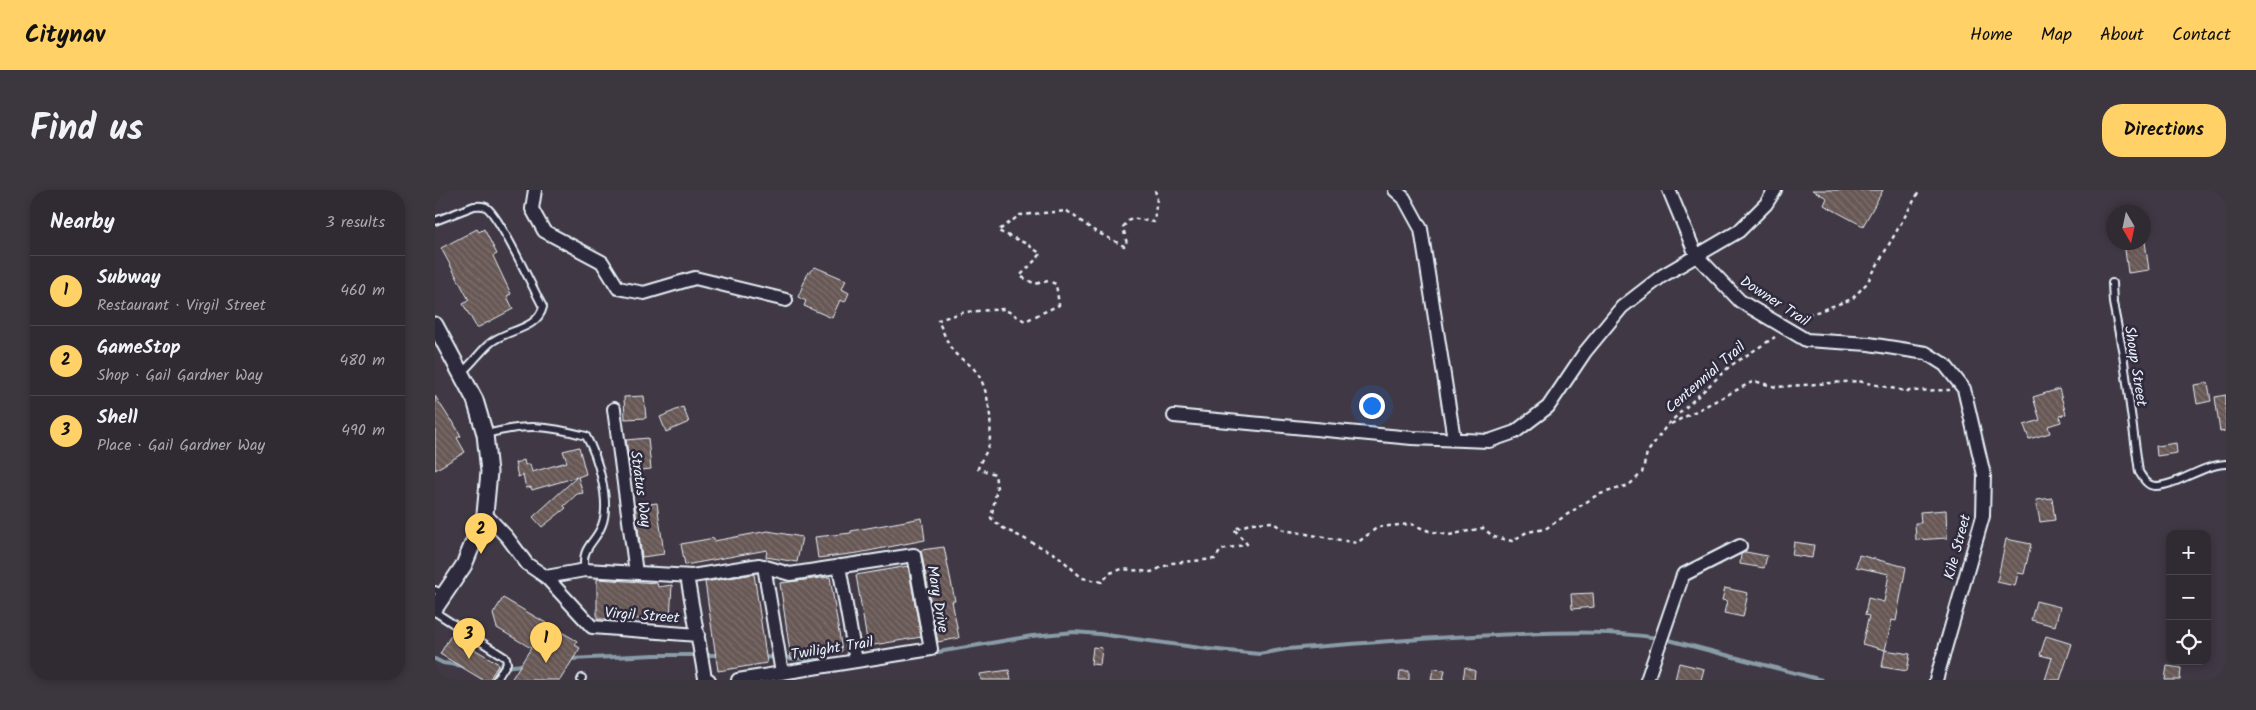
<!DOCTYPE html>
<meta charset="utf-8">
<style>
body{margin:0;font-family:Kalam,sans-serif;background:#3c363f;color:#f1f3f6}
.controls{position:absolute;right:15px;bottom:15px;display:grid;overflow:hidden;border-radius:10px;box-shadow:0 2px 8px #0003}
.controls button{width:45px;height:45px;display:grid;place-items:center;padding:0;border:0;border-bottom:1px solid #4b464e;background:#302a33;color:#f1f3f6;font:25px sans-serif}
.compass{position:absolute;left:1671px;top:15px;width:45px;height:45px;border-radius:50%;background:#302a33;box-shadow:0 2px 8px #0003;rotate:171deg}
.you{position:absolute;left:936px;top:215px;width:18px;height:18px;margin:-12px;border:4px solid #fff;border-radius:50%;background:#1a73e8;box-shadow:0 0 0 8px #1a73e833}
.badge{display:grid;place-items:center;width:32px;height:32px;border-radius:50%;background:#ffd166;color:#111;font-size:16px;font-weight:700}
.pin{position:absolute;translate:-50% -41px;filter:drop-shadow(0 1px 2px #0008)}
.pin::after{content:'';position:absolute;top:26px;width:18px;height:15px;background:inherit;clip-path:polygon(0 0,100% 0,50% 100%)}
.list{margin:0;padding:0;list-style:none}
h2{display:flex;justify-content:space-between;align-items:center;height:65px;margin:0;padding:0 20px;font-size:21px}
h2 small{font-size:16px;font-weight:400;color:#a8a7ac}
.list li{display:grid;grid-template-columns:32px 1fr auto;gap:15px;align-items:center;box-sizing:border-box;height:70px;padding:0 20px;border-top:1px solid #4b464e}
.list b{display:block;font-size:19px;white-space:nowrap}
.list p{margin:0;font-size:16px;white-space:nowrap;color:#a8a7ac}
.list em{font-size:16px;font-style:normal;color:#a8a7ac}
.icon{flex:none;width:28px;height:28px;fill:none;stroke:currentColor;stroke-width:2;stroke-linecap:round;stroke-linejoin:round}
.map{position:relative;flex:none;width:1791px;height:490px;overflow:hidden;border-radius:20px}
header{display:flex;align-items:center;gap:30px;box-sizing:border-box;height:70px;padding:0 25px;background:#ffd166;color:#111}
header strong{font-size:24px}
nav{display:flex;gap:28px;margin-inline-start:auto;font-size:18px}
.intro{display:flex;align-items:center;justify-content:space-between;box-sizing:border-box;height:120px;padding:0 30px}
h1{margin:0;font-size:35px}
.button{padding:12px 22px;border-radius:20px;background:#ffd166;color:#111;font-size:18px;font-weight:700}
main{display:flex;gap:30px;padding:0 30px}
aside{flex:1;background:#302a33;border-radius:20px;box-shadow:0 2px 8px #0003}
.map>svg:first-child{display:block}
.lines{fill:none;stroke-linecap:round;stroke-linejoin:round}
.stream{stroke:#899ca8;stroke-width:4}
.building{fill:url(#building-back-hatch);stroke:#e8f1f8}
.service-casing{stroke:#e8f1f8;stroke-width:10}
.minor-casing{stroke:#e8f1f8;stroke-width:16}
.tertiary-casing{stroke:#e8f1f8;stroke-width:19}
.path{stroke:#e8f1f8;stroke-width:2.5;stroke-dasharray:4 4;stroke-linecap:butt}
.service{stroke:#2f2a3d;stroke-width:6}
.minor{stroke:#2f2a3d;stroke-width:12}
.tertiary{stroke:#2f2a3d;stroke-width:15}
.labels{text-anchor:middle;stroke-width:5;stroke-linejoin:round;paint-order:stroke}
.street-label{font-size:15px;fill:#e8f1f8;stroke:#2f2a3d}
</style>
<header>
<strong>Citynav</strong>
<nav><a>Home</a><a>Map</a><a>About</a><a>Contact</a></nav>
</header>
<div class="intro"><h1>Find us</h1><a class="button">Directions</a></div>
<main>
<aside>
<h2>Nearby<small>3 results</small></h2>
<ul class="list">
<li><span class="badge">1</span><div><b>Subway</b><p>Restaurant · Virgil Street</p></div><em>460 m</em></li>
<li><span class="badge">2</span><div><b>GameStop</b><p>Shop · Gail Gardner Way</p></div><em>480 m</em></li>
<li><span class="badge">3</span><div><b>Shell</b><p>Place · Gail Gardner Way</p></div><em>490 m</em></li>
</ul>
</aside>
<div class="map">
<svg width="1791" height="490" viewBox="0 0 1791 490">
<defs>
<pattern id="building-back-hatch" width="6" height="6" patternUnits="userSpaceOnUse" patternTransform="scale(1.25)"><rect width="6" height="6" fill="#675855"/><path d="M-1 5l2 2M0 0l6 6M5-1l2 2" fill="none" stroke="#7d706e"/></pattern>
</defs>
<rect width="100%" height="100%" fill="#403844"/>
<filter id="ink" filterUnits="userSpaceOnUse"><feTurbulence type="fractalNoise" baseFrequency=".02" numOctaves="2"/><feDisplacementMap in="SourceGraphic" scale="10" xChannelSelector="R" yChannelSelector="G"/><feConvolveMatrix kernelMatrix="1 2 1 2 8 2 1 2 1" color-interpolation-filters="sRGB"/></filter>
<g filter="url(#ink)">
<g class="lines">
<path class="stream" d="M1230,449L1387,490
M497,463L597,446L639,442L664,444L773,459L824,464L852,459C930,453 1008,446 1087,444C1132,442 1178,441 1223,448
M327,467L395,470
M0,469L8,473L29,476
M135,469L220,465H285
M58,478L88,475"/>
</g>
<path class="building" d="M1377,0H1448L1428,36L1389,15L1392,8Z
M42,39L44,42L49,39L62,64L58,66L76,104L72,106L78,119L42,138L28,114L34,110L6,58Z
M1689,52H1710L1714,80L1693,83Z
M380,77L411,90L407,99L414,103L410,112L405,110L397,128L369,116L371,111L363,107L373,83Z
M1773,193L1776,211L1762,214L1759,195Z
M1624,199L1631,224L1625,226L1626,232L1613,236L1615,243L1594,249L1589,235L1605,230L1598,207Z
M1791,205V241L1785,242L1780,207Z
M0,206L16,231L17,230L26,246L22,248L30,262L0,280Z
M209,206L211,228L190,229L189,207Z
M248,217L254,232L231,242L225,227Z
M213,248L216,279L196,281L191,250Z
M1741,253L1742,263L1722,266L1721,256Z
M144,257L151,284L143,287L148,303L142,304L129,316L131,318L107,337L98,327L142,287L97,300L96,297L91,298L88,285L83,287L80,273L89,270L90,275L95,274L97,282L132,272L128,261Z
M1617,308L1620,330L1605,332L1601,310Z
M222,313L229,364L207,367L200,316Z
M1511,320L1512,348L1481,350L1480,333H1486L1485,322Z
M487,328L490,350L423,363L383,368L380,347L416,343V341Z
M333,341L367,347L362,372L331,367L332,360L250,375L246,354L279,348V351Z
M1571,349L1596,354L1589,384L1583,383L1580,396L1562,392Z
M1359,352L1379,355L1377,368L1357,365Z
M509,357L520,411H517L524,448L503,452L486,360Z
M1311,362L1332,366L1329,378L1305,374L1306,364Z
M1424,365L1471,377L1461,431L1457,430L1450,460L1427,454L1434,426L1430,425L1433,408L1449,412L1454,384L1421,377Z
M473,376L486,447L433,456L421,385Z
M319,384L332,473L283,481L270,392Z
M395,387L407,461L356,469L345,393Z
M162,389L222,393L223,397L237,395L235,429H162Z
M1290,398L1313,403L1308,427L1289,423L1292,411L1287,410Z
M1158,403L1159,417L1137,419L1136,404Z
M68,408L142,451L140,455L145,458L125,490H76L96,458L62,438L58,424Z
M1601,411L1625,417L1620,436L1596,430Z
M16,445L64,474L54,490H48L5,464Z
M1611,446L1637,454L1625,490H1610L1617,468L1605,465Z
M658,457L667,458L665,475L656,474Z
M1450,460L1475,464L1472,481L1447,477Z
M1244,473L1269,479L1266,490H1240Z
M1732,476L1746,478L1745,490H1730Z
M1030,477L1040,481L1039,490H1028Z
M998,479L1010,480L1008,490H996Z
M574,480L576,490H546L545,484Z
M965,481H974V490H964Z"/>
<g class="lines">
<g class="service-casing">
<path id="service" d="M0,31L39,16C43,16 47,15 51,17C65,26 98,99 108,117C102,141 70,139 54,154C44,163 37,174 26,183
M1677,93L1678,113L1688,164L1704,282C1708,288 1712,296 1720,296C1742,296 1766,275 1791,274
M51,244C91,234 111,235 151,246C163,267 176,312 167,335C160,354 145,357 150,380
M0,400L9,404
M0,422L71,468L72,473L61,490
M146,490L147,488"/>
</g>
<g class="minor-casing">
<path id="minor" d="M100,0L97,19L109,41L167,72L183,98L209,103L260,88L351,110
M960,0L969,8L986,39L1019,249
M1234,0L1261,65L1305,111L1371,150L1434,154L1491,163L1510,175L1529,199L1549,285L1548,326L1501,490
M179,219L201,383
M739,226L977,248L1054,251L1080,242L1113,217L1150,162L1187,117L1227,86L1304,41L1331,14L1340,0
M50,324L72,347L92,374L111,387L157,437L263,445
M329,376L347,483
M404,376L421,471
M252,386L270,488L274,490
M111,387L150,380L257,386L324,375L355,384L479,365L496,459L303,490
M1212,490L1248,385L1305,356"/>
</g>
<g class="tertiary-casing">
<path id="tertiary" d="M0,135L40,210L50,244L54,282L50,324L29,375L0,418"/>
</g>
<path class="path" d="M720,0L722,8L719,32L696,28L688,37L692,54L689,56L658,40L632,21L585,25L563,41L592,54L606,64L585,86L600,94L613,91L621,94L624,115L590,131L569,119L530,122L503,130C507,139 511,150 516,158C523,169 532,171 539,179C554,195 559,238 553,258C550,266 545,270 543,279L560,284L562,298L556,328L566,337L622,365L647,388L667,392L675,383L687,379L716,382L737,373L780,369L786,360L812,354L799,339L818,333L837,332L849,340L922,353L943,337L976,334L994,341L1014,345L1048,338L1059,347L1077,351L1092,342L1110,339L1162,305L1194,295L1207,283L1212,263L1232,235L1295,176L1340,147
M1357,127L1379,123L1417,109L1432,93L1485,0
M1236,234L1319,191L1341,197L1423,191L1470,201L1515,200"/>
<use href="#service" class="service"/>
<use href="#minor" class="minor"/>
<use href="#tertiary" class="tertiary"/>
</g>
</g>
<g class="labels">
<g class="street-label">
<text transform="translate(1340 111) rotate(33)" y="5">Downer Trail</text>
<text transform="translate(1701 176) rotate(81)" y="5">Shoup Street</text>
<text transform="translate(1270 187) rotate(-41)" y="5">Centennial Trail</text>
<text transform="translate(206 299) rotate(82)" y="5">Stratus Way</text>
<text transform="translate(1522 357) rotate(-75)" y="5">Kile Street</text>
<text transform="translate(503 409) rotate(80)" y="5">Mary Drive</text>
<text transform="translate(207 425) rotate(4)" y="5">Virgil Street</text>
<text transform="translate(397 458) rotate(-9)" y="5">Twilight Trail</text>
</g>
</g>
</svg>
<div class="controls">
<button>+</button>
<button>−</button>
<button><svg class="icon" aria-label="locate" viewBox="0 0 24 24"><circle cx="12" cy="12" r="6"/><path d="M12 2v4M12 18v4M2 12h4M18 12h4"/></svg></button>
</div>
<svg class="compass" viewBox="-18 -18 36 36"><path d="M0-13l5 13h-10z" fill="#e53935"/><path d="M0 13l5-13h-10z" fill="#a8a7ac"/></svg>
<div class="you"></div>
<div class="pin badge" style="left:111px;top:473px">1</div>
<div class="pin badge" style="left:46px;top:364px">2</div>
<div class="pin badge" style="left:34px;top:469px">3</div>
</div>
</main>
